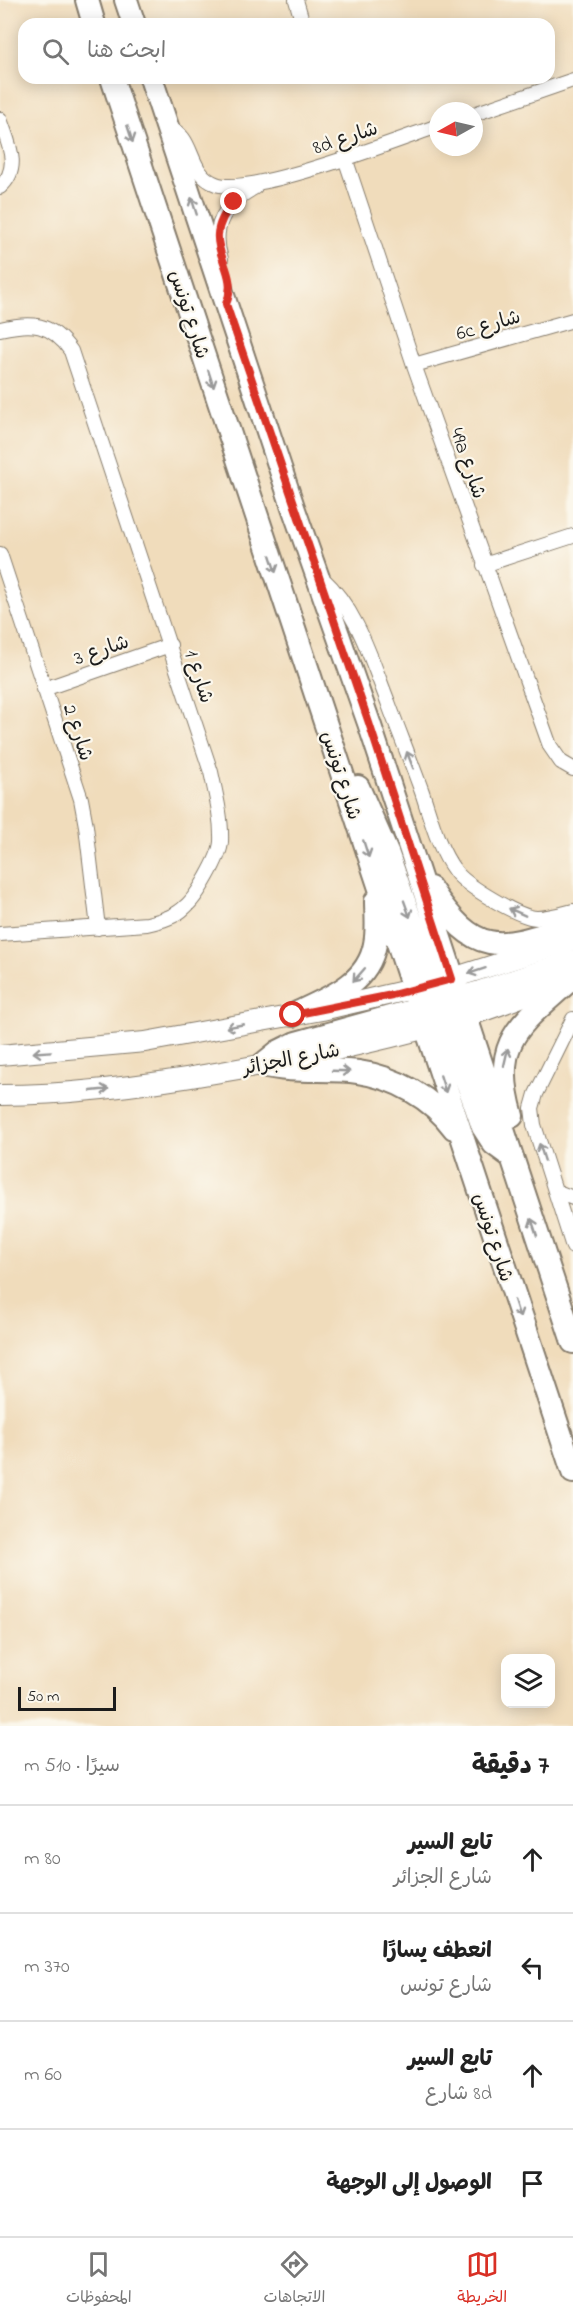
<!DOCTYPE html>
<html lang="ar">
<meta charset="utf-8">
<style>
body{margin:0;font-family:"Indie Flower","Playpen Sans Arabic",sans-serif;background:#f6f6f6;color:#222;direction:rtl}
.controls{position:absolute;right:18px;bottom:18px;display:grid;overflow:hidden;border-radius:12px;box-shadow:0 3px 15px #0003}
.controls button{width:54px;height:54px;display:grid;place-items:center;padding:0;border:0;border-bottom:2px solid #e0e0e0;background:#fff;color:#222;font:30px sans-serif}
.compass{position:absolute;left:429px;top:102px;width:54px;height:54px;border-radius:50%;background:#fff;box-shadow:0 3px 15px #0003;rotate:262deg}
.scale{position:absolute;left:18px;bottom:15px;width:98px;box-sizing:border-box;padding-left:6px;border:3px solid #1c1c1c;border-top:0;font-size:16px;line-height:21px;white-space:nowrap;color:#1c1c1c;-webkit-text-stroke:4px #fbf7ec;paint-order:stroke}
.stop{position:absolute;width:18px;height:18px;margin:-14px;border:4px solid #d93025;border-radius:50%;background:#fff}
.stop.end{background:#d93025;border-color:#fff;box-shadow:0 2px 6px #0008}
.list{margin:0;padding:0;list-style:none}
h2{display:flex;justify-content:space-between;align-items:center;height:78px;margin:0;padding:0 24px;font-size:26px}
h2 small{font-size:20px;font-weight:400;color:#767676}
.list li{display:grid;grid-template-columns:39px 1fr auto;gap:18px;align-items:center;box-sizing:border-box;height:108px;padding:0 24px;border-top:2px solid #e0e0e0}
.list b{display:block;font-size:22px;white-space:nowrap}
.list p{margin:0;font-size:20px;white-space:nowrap;color:#767676}
.list em{font-size:20px;font-style:normal;color:#767676}
.icon{flex:none;width:33px;height:33px;fill:none;stroke:currentColor;stroke-width:2;stroke-linecap:round;stroke-linejoin:round}
.map{position:relative;flex:none;width:573px;height:1726px;overflow:hidden;direction:ltr}
.search{position:absolute;background:#fff;box-shadow:0 3px 15px #0003;left:18px;right:18px;top:18px;height:66px;display:flex;align-items:center;gap:15px;box-sizing:border-box;padding:0 21px;border-radius:18px;color:#767676;font-size:22px}
.sheet{height:510px;background:#fff}
nav{display:flex;justify-content:space-around;align-items:center;box-sizing:border-box;height:84px;border-top:2px solid #e0e0e0;background:#fff;font-size:16px;color:#767676}
nav a{display:grid;justify-items:center;gap:3px}
nav .on{color:#d93025}
.map>svg:first-child{display:block}
.lines{fill:none;stroke-linecap:round;stroke-linejoin:round}
.street-casing{stroke:#867c6c;stroke-width:16}
.secondary-casing{stroke:#867c6c;stroke-width:22}
.primary-casing{stroke:#867c6c;stroke-width:26}
.street{stroke:#fff;stroke-width:14}
.secondary{stroke:#fff;stroke-width:20}
.primary{stroke:#fff;stroke-width:22}
.oneway{stroke:#999}
.route{stroke:#d93025;stroke-width:8}
.labels{text-anchor:middle;stroke-width:4.5;stroke-linejoin:round;paint-order:stroke}
.street-label{font-size:20px;fill:#1c1c1c;stroke:#fbf7ec}
</style>
<div class="map">
<svg width="573" height="1726" viewBox="0 0 573 1726">
<rect width="100%" height="100%" fill="#fbf7ec"/>
<filter id="ink" filterUnits="userSpaceOnUse"><feTurbulence type="fractalNoise" baseFrequency=".0167" numOctaves="2"/><feDisplacementMap in="SourceGraphic" scale="12" xChannelSelector="R" yChannelSelector="G"/><feConvolveMatrix kernelMatrix="1 2 1 2 8 2 1 2 1" color-interpolation-filters="sRGB"/></filter>
<filter id="wash" filterUnits="userSpaceOnUse"><feTurbulence type="fractalNoise" baseFrequency=".008" numOctaves="4" result="noise"/><feDisplacementMap in="SourceGraphic" scale="24" xChannelSelector="R" yChannelSelector="G"/><feGaussianBlur stdDeviation="1.35" result="paint"/><feColorMatrix in="noise" values="0 0 0 0 0 0 0 0 0 0 0 0 0 0 0 0 0 1.4 0 .05"/><feComposite in="paint" operator="in"/></filter>
<g filter="url(#wash)">
<rect width="100%" height="100%" fill="#f0dcbb"/>
</g>
<g filter="url(#ink)">
<g class="lines">
<g class="street-casing">
<path id="street" d="M296,0L303,24
M474,114L573,80
M0,119C8,143 22,168 0,187
M168,128C196,136 186,173 216,184C251,197 397,140 438,126
M345,158L414,365L550,746L561,762L573,769
M221,259C210,225 226,203 255,187
M0,329C31,322 51,322 71,351L211,772C216,795 222,819 221,842C220,857 197,897 185,907C175,917 161,921 147,924L0,934
M414,365L573,320
M0,554L81,799L86,826L98,928
M484,565L573,536
M322,578C357,610 371,659 388,702C399,732 411,761 422,792C431,819 438,848 455,871C466,886 520,918 537,918C549,918 562,914 573,911
M44,689L170,645
M573,1019L536,1094L532,1108L534,1125L573,1247
M555,1191L573,1198"/>
</g>
<g class="secondary-casing">
<path id="secondary" d="M0,1055L145,1042L322,1010L434,984L573,940
M0,1095C75,1095 148,1085 221,1072C303,1058 386,1041 465,1017C500,1006 534,992 568,979"/>
</g>
<g class="primary-casing">
<path id="primary" d="M87,0L94,24
M126,0L134,24
M112,78L573,1472
M151,78L293,507L369,723L573,1342
M358,787L388,855L483,1127L494,1144L509,1155
M430,888C477,960 500,949 573,925
M293,1015C326,999 368,985 375,944C378,930 376,915 376,901
M262,1065L278,1052L296,1043L480,992L573,961
M262,1065C294,1073 325,1068 358,1072C395,1077 432,1098 454,1128
M512,1116C490,1038 521,1025 573,977"/>
</g>
<use href="#street" class="street"/>
<use href="#secondary" class="secondary"/>
<use href="#primary" class="primary"/>
</g>
<defs><path id="oneway-shaft" d="M-6 0H5M1.5-3L5.5 0L1.5 3" fill="none" stroke-width="1.6" stroke-linecap="round" stroke-linejoin="round" transform="scale(1.5)"/></defs>
<g class="oneway">
<use href="#oneway-shaft" transform="translate(130 134) rotate(72)"/>
<use href="#oneway-shaft" transform="translate(194 206) rotate(-108)"/>
<use href="#oneway-shaft" transform="translate(211 379) rotate(72)"/>
<use href="#oneway-shaft" transform="translate(273 564) rotate(72)"/>
<use href="#oneway-shaft" transform="translate(410 760) rotate(-111)"/>
<use href="#oneway-shaft" transform="translate(366 849) rotate(72)"/>
<use href="#oneway-shaft" transform="translate(407 909) rotate(70)"/>
<use href="#oneway-shaft" transform="translate(517 912) rotate(-156)"/>
<use href="#oneway-shaft" transform="translate(477 971) rotate(162)"/>
<use href="#oneway-shaft" transform="translate(359 975) rotate(131)"/>
<use href="#oneway-shaft" transform="translate(235 1026) rotate(169)"/>
<use href="#oneway-shaft" transform="translate(42 1052) rotate(176)"/>
<use href="#oneway-shaft" transform="translate(506 1057) rotate(-77)"/>
<use href="#oneway-shaft" transform="translate(341 1071) rotate(2)"/>
<use href="#oneway-shaft" transform="translate(443 1084) rotate(72)"/>
<use href="#oneway-shaft" transform="translate(100 1090) rotate(-6)"/>
<use href="#oneway-shaft" transform="translate(542 1152) rotate(-108)"/>
<use href="#oneway-shaft" transform="translate(534 1227) rotate(-109)"/>
<use href="#oneway-shaft" transform="translate(517 1309) rotate(72)"/>
</g>
</g>
<g class="lines" filter="url(#ink)">
<path class="route" d="M234,202C194,247 243,265 226,304L369,723L452,979L392,995L293,1015"/>
</g>
<g class="labels">
<g class="street-label">
<text transform="translate(345 137) rotate(-18)" y="7">8d شارع</text>
<text transform="translate(190 314) rotate(72)" y="7">شارع تونس</text>
<text transform="translate(488 324) rotate(-16)" y="7">6c شارع</text>
<text transform="translate(469 463) rotate(71)" y="7">49a شارع</text>
<text transform="translate(101 649) rotate(-19)" y="7">شارع 3</text>
<text transform="translate(200 676) rotate(72)" y="7">شارع 1</text>
<text transform="translate(79 732) rotate(72)" y="7">شارع 2</text>
<text transform="translate(342 775) rotate(72)" y="7">شارع تونس</text>
<text transform="translate(291 1058) rotate(-11)" y="7">شارع الجزائر</text>
<text transform="translate(494 1237) rotate(72)" y="7">شارع تونس</text>
</g>
</g>
</svg>
<div class="controls">
<button><svg class="icon" aria-label="layers" viewBox="0 0 24 24"><path d="M12 4l9 5-9 5-9-5zM3 14l9 5 9-5"/></svg></button>
</div>
<svg class="compass" viewBox="-18 -18 36 36"><path d="M0-13l5 13h-10z" fill="#e53935"/><path d="M0 13l5-13h-10z" fill="#767676"/></svg>
<div class="scale">50 m</div>
<div class="stop" style="left:293px;top:1015px"></div>
<div class="stop end" style="left:234px;top:202px"></div>
<div class="search"><svg class="icon" aria-label="search" viewBox="0 0 24 24"><circle cx="10" cy="10" r="6"/><path d="M15 15l6 6"/></svg>ابحث هنا</div>
</div>
<section class="sheet">
<h2>7 دقيقة<small>سيرًا · 510 m</small></h2>
<ul class="list">
<li><svg class="icon" aria-label="ahead" viewBox="0 0 24 24"><path d="M12 20V5M6 11l6-6 6 6"/></svg><div><b>تابع السير</b><p>شارع الجزائر</p></div><em>80 m</em></li>
<li><svg class="icon" aria-label="left" viewBox="0 0 24 24"><path d="M17 20v-9H6M10 6l-5 5 5 5"/></svg><div><b>انعطف يسارًا</b><p>شارع تونس</p></div><em>370 m</em></li>
<li><svg class="icon" aria-label="ahead" viewBox="0 0 24 24"><path d="M12 20V5M6 11l6-6 6 6"/></svg><div><b>تابع السير</b><p>8d شارع</p></div><em>60 m</em></li>
<li><svg class="icon" aria-label="arrive" viewBox="0 0 24 24"><path d="M6 21V4h12l-3 4 3 4H6"/></svg><div><b>الوصول إلى الوجهة</b></div></li>
</ul>
</section>
<nav>
<a class="on"><svg class="icon" aria-label="map" viewBox="0 0 24 24"><path d="M3 6l6-2 6 2 6-2v14l-6 2-6-2-6 2zM9 4v14M15 6v14"/></svg>الخريطة</a>
<a><svg class="icon" aria-label="directions" viewBox="0 0 24 24"><path d="M12 3l9 9-9 9-9-9zM9 14v-3h6M13 9l2 2-2 2"/></svg>الاتجاهات</a>
<a><svg class="icon" aria-label="saved" viewBox="0 0 24 24"><path d="M7 4h10v16l-5-4-5 4z"/></svg>المحفوظات</a>
</nav>
